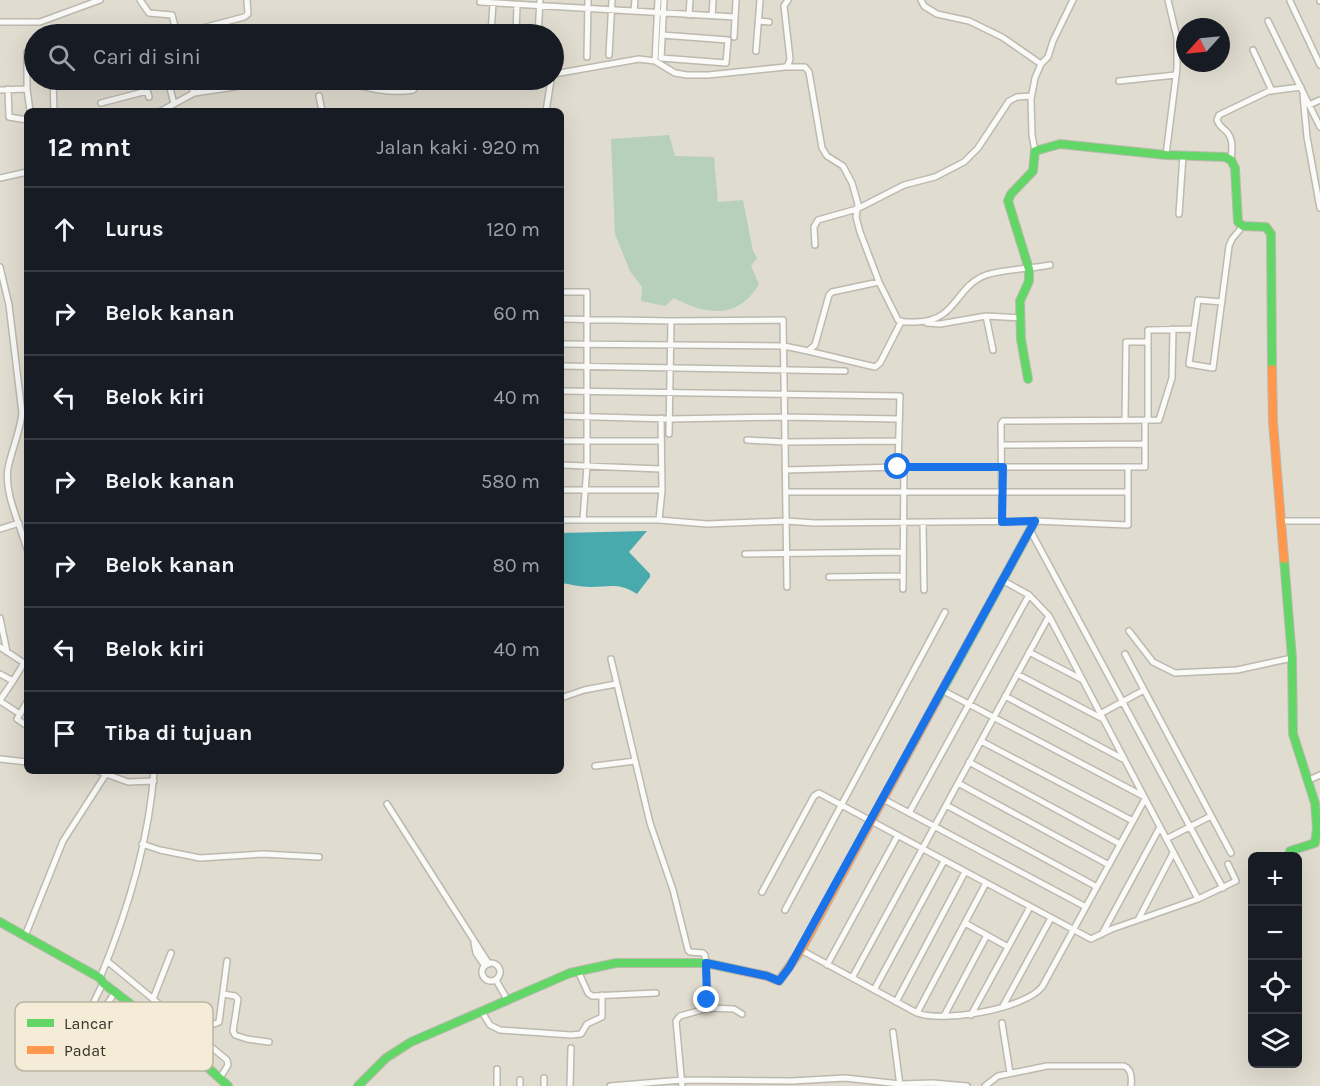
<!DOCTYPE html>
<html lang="id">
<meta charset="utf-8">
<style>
body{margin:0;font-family:Karla,sans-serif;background:#20242c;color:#f1f3f6}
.controls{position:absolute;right:18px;bottom:18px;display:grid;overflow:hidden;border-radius:9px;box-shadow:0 6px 24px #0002}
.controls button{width:54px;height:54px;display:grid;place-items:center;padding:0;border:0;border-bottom:2px solid #363941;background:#171b24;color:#f1f3f6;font:30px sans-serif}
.compass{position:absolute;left:1176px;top:18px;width:54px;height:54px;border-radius:50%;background:#171b24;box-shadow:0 6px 24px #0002;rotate:243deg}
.stop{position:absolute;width:18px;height:18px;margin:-14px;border:4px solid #1a73e8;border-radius:50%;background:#fff}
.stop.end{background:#1a73e8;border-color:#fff;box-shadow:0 2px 6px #0008}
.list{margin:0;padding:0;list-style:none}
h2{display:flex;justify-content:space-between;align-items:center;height:78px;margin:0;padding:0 24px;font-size:26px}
h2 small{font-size:20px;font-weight:400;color:#9ea1a6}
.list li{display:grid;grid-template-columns:39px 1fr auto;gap:18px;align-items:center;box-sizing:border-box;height:84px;padding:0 24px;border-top:2px solid #363941}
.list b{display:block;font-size:22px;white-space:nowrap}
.list em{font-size:20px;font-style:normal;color:#9ea1a6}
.icon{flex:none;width:33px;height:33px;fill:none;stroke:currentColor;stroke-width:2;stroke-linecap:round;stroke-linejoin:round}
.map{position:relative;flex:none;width:1320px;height:1086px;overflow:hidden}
.search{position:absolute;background:#171b24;box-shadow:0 6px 24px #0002;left:24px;top:24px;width:540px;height:66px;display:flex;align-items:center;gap:15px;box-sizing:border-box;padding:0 21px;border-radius:33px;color:#9ea1a6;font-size:22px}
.panel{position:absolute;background:#171b24;box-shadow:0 6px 24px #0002;left:24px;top:108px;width:540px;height:666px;border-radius:9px}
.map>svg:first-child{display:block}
.green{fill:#b7d0bb}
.water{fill:#49aaae}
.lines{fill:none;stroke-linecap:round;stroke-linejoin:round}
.street-casing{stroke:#bdb9af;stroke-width:8}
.fast-casing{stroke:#bdb9af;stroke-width:10}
.slow-casing{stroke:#bdb9af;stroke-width:10}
.street{stroke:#fafaf8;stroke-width:5}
.fast{stroke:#63d668;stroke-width:8}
.slow{stroke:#ff974d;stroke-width:8}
.route{stroke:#1a73e8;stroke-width:8}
.key{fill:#f4ecd6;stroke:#bbb4a2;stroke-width:1.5}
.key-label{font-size:16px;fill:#353229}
</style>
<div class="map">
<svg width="1320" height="1086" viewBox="0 0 1320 1086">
<rect width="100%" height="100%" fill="#e0dccf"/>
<path class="green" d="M669,135L675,156L714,157L718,202L743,200L753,251L757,258L751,266L759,284C738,320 706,315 674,298L665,306L641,301L642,287L630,271L615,234L611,139Z"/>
<path class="water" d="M647,531L629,552L650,574V577L637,594C618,582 610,587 590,587C580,587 570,584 561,583V533Z"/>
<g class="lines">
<g class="street-casing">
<path id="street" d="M140,0L149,13L172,15L177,34
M921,0L924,6L937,14L969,21L1002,37L1041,64
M1320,0V1
M1290,1L1320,65
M480,2L735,17
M634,11L635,0
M689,15L690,0
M712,16L713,0
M758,21L769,22
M1268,21L1320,127
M0,22H40L100,0
M180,34L244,17L248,14L247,0
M256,34L261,33
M491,34L493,3
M516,34L517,5
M538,34L540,0
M662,35L728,40L726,63L661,58L664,0
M734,37L736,0
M1253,50L1272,91
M756,51L760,0
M609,55L612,0
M587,57L588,0
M655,61L658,0
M785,67H805L809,72L822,148L827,156L843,166L852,183L858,204L856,217L860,232L879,282L898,320C904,323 909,322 916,322C958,321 954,287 986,275C1002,269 1031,269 1050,265
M554,74L639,59L655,61L675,73L687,75H708L785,67L788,65L790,59L784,6L788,0
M53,80L54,111
M84,80L88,83L102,80
M144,80L149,97
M168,80L174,104
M189,80L193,91
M343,80C360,88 393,94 413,90L420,80
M1119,81L1176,75
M192,88L220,80
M8,89L9,117L27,120
M0,90L27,89
M1303,95L1307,137L1320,208
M319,96L322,111
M101,103L147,91
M1309,105L1320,100
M30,111L27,89V52L34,49
M161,111L194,93L235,87L245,80
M546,111L551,80
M1035,151L1032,135L1031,99L1035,78L1041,64L1048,57L1053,41L1073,0
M1166,155L1177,68V38L1168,0
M1231,160C1232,150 1234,139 1226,131C1222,127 1219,126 1217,120L1219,115L1269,91L1301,87
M0,178L27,172
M1179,214L1183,155
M815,245L814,227L818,220L857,209L904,185L935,177L964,162L978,148L1009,101L1017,97L1031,96
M0,267L9,305L22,413C20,432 12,449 8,468C4,494 20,524 27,549
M561,292H587V466L583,519
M1222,302L1198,300L1189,364L1213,368L1229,246L1232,239L1243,226
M986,316L993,350
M561,319L671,321
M927,323L940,324L986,316L1021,318
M561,344L784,346L808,351L815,345L829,295L832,292L879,282
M808,351L875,367L880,363L901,322
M561,366L845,371
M561,391L900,396L898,467
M561,416L669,419L784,417L899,419
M1125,419L1126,342H1148
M1148,420V330L1194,329
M669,434L671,321L783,320L785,442L747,440
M561,441H661
M1003,445L1145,444
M561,465L661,469
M785,470L898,467H1145V420
M561,490H662
M786,492H1127
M561,520H659L707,524L786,521L815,523L1035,521L1128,525V467
M659,520L662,490L661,418
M1282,521H1320
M923,522L924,590
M1002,522L1001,424L1003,421L1159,420L1172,378L1173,329
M0,529L19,523
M1030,530L1223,888
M745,554L903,552
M829,577L903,576
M1002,580L1029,595L1049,616L1198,899
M787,587L785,442L898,441
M903,589L904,467
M0,618L7,652
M1129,631L1153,662L1175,673L1237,670L1292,658
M0,647L24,663L13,681
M1029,652L1081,679
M1125,654L1231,853
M611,659L650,823L673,890L688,950L690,952L703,953L705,955L709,1008L680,1016L676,1021L682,1086
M0,674L13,681L0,700
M1017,674L1103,719
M942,690L1143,796
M1005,696L1123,759
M561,698L584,690L616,684
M0,701L20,714
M27,702L17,719L27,726
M1100,714L1144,690
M981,741L1133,821
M0,759L27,762
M969,762L1120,844
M595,766L635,761
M98,771L128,782L154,781
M1309,780L1320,775
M958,783L1109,865
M883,799L1086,907
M387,804L489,964
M946,805L1097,887
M909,813L1029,595
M1166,839L1211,816
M142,844L160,850L200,858L263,854L319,857
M762,892L814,796L819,793L1091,939L1112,929L1198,899L1236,881L1228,864
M785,910L945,612
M1138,920L1173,853
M965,923L1008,947
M1102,934L1160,827
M25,936L63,841L106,774
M474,943L476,953L485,966
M801,950L917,1013C943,1023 1024,1009 1042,987L1145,799
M107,961L227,1060L228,1065L220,1078
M482 972a9 9 0 1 1 18 0a9 9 0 1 1-18 0Z
M827,965L898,835
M578,971L588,993L592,996L656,993
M100,978C127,913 149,841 154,771
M852,978L1049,616
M496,980L508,1001
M874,990L944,861
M223,994L235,996L238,999L233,1031L235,1035L247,1039L269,1042
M153,999L171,953
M896,1002L965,872
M1003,1006L1051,918
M709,1008L734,1009L742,1014
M482,1012L490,1025L500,1030L571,1035L581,1034L587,1024L602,1017V995
M917,1013L986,883
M971,1015L1030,907
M944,1016L987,935
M99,1017L115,992
M1002,1023L1010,1073
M184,1024C195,1022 210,1028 219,1022L227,961
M893,1032L900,1086
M88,1056L87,1021L89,1012L103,983
M544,1078V1086
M520,1080V1086
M497,1086V1069
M570,1086L571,1048
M610,1086L682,1080L792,1081L845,1078L900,1084L933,1083L967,1086
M985,1086L998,1076L1047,1066H1124C1132,1069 1132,1078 1131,1086"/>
</g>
<g class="fast-casing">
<path id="fast" d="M1028,379L1021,339L1020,301L1029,281V269L1008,201L1011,194L1033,171L1035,151L1060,144L1166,155L1225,157L1231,160L1235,168L1238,222L1243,226L1266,227L1271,234L1272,369
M1284,559L1292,658L1293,734L1315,803L1317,828L1315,843L1290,851L1289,856
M937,700L1035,521
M0,922L100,978L103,983L180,1042L228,1086
M358,1086L386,1058L411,1042L570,973L616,963H706L743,971"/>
</g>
<g class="slow-casing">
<path id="slow" d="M1272,369L1273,422L1284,559
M743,971L767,976L779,981L801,950L937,700"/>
</g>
<use href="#street" class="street"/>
<use href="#fast" class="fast"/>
<use href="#slow" class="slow"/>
</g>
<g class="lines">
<path class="route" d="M707,1000L706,963L767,976L779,981L789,968L1035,521L1002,522L1003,467H898"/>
</g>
<rect x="15" y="1002" width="198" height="69" rx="9" class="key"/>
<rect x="27" y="1019" width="27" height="8" fill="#63d668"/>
<rect x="27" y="1046" width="27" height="8" fill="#ff974d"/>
<g class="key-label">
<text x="64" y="1029">Lancar</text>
<text x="64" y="1056">Padat</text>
</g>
</svg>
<div class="controls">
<button>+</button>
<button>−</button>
<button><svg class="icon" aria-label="locate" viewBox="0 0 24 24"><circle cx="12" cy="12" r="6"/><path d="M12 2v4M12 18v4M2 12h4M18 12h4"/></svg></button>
<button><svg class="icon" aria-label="layers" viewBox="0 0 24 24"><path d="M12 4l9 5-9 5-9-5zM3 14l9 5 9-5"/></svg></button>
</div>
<svg class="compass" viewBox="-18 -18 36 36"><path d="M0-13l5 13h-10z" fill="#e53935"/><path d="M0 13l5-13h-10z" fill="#9ea1a6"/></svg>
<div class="stop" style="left:898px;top:467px"></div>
<div class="stop end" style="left:707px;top:1000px"></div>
<div class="search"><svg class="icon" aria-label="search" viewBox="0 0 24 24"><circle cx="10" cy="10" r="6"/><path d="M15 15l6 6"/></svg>Cari di sini</div>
<section class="panel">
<h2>12 mnt<small>Jalan kaki · 920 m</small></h2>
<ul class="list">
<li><svg class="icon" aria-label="ahead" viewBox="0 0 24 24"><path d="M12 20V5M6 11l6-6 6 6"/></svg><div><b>Lurus</b></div><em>120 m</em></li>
<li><svg class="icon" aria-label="right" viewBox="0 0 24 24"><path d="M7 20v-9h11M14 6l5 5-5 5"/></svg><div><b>Belok kanan</b></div><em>60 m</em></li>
<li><svg class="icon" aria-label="left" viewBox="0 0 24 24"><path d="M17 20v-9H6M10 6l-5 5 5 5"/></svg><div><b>Belok kiri</b></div><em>40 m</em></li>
<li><svg class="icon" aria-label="right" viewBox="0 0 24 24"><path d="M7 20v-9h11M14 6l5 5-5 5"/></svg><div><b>Belok kanan</b></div><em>580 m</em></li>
<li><svg class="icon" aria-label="right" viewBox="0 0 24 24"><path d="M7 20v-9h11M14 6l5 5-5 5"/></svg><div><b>Belok kanan</b></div><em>80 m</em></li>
<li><svg class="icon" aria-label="left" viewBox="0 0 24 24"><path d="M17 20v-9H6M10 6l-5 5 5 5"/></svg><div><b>Belok kiri</b></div><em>40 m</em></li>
<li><svg class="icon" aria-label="arrive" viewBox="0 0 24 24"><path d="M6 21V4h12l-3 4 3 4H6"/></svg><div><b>Tiba di tujuan</b></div></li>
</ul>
</section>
</div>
